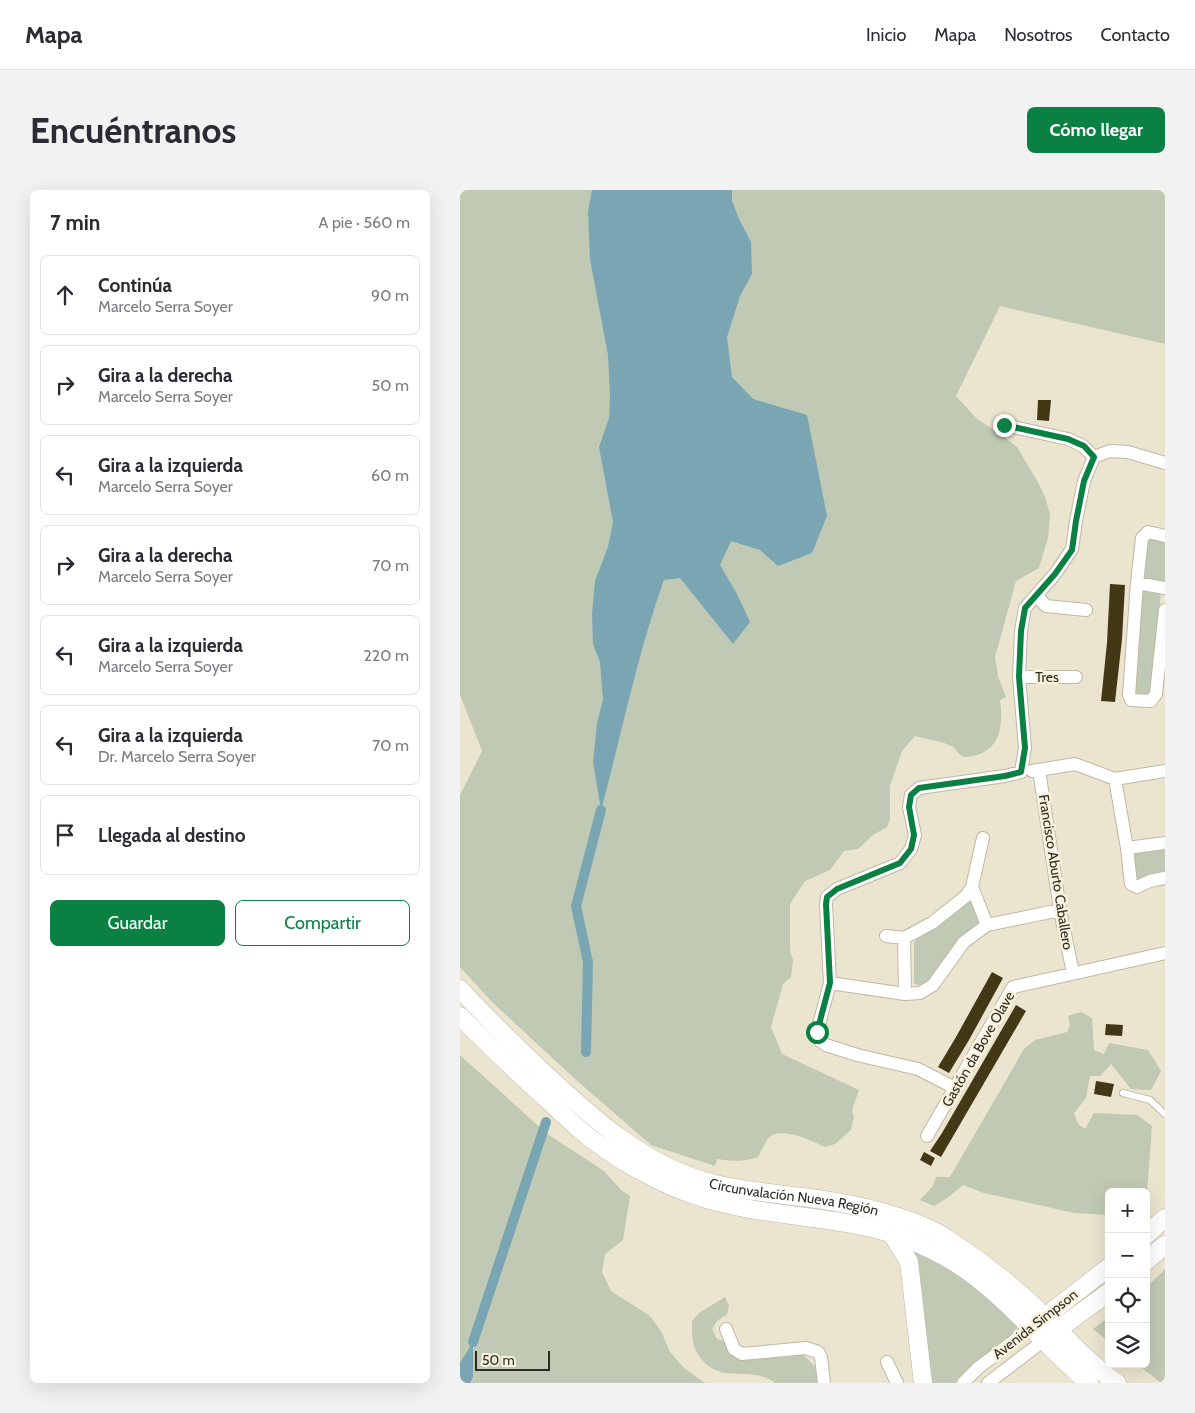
<!DOCTYPE html>
<html lang="es">
<meta charset="utf-8">
<style>
body{margin:0;font-family:Cabin,sans-serif;background:#f2f2f3;color:#2b2b33}
.controls{position:absolute;right:15px;bottom:15px;display:grid;overflow:hidden;border-radius:8px;box-shadow:0 5px 20px #0002}
.controls button{width:45px;height:45px;display:grid;place-items:center;padding:0;border:0;border-bottom:1px solid #e1e1e2;background:#fff;color:#2b2b33;font:25px sans-serif}
.scale{position:absolute;left:15px;bottom:12px;width:75px;box-sizing:border-box;padding-left:5px;border:2px solid #2d2b23;border-top:0;font-size:14px;line-height:18px;white-space:nowrap;color:#2d2b23;-webkit-text-stroke:4px #f8f2dc;paint-order:stroke}
.stop{position:absolute;width:15px;height:15px;margin:-11px;border:4px solid #0b8043;border-radius:50%;background:#fff}
.stop.end{background:#0b8043;border-color:#fff;box-shadow:0 1px 5px #0008}
.list{margin:0;padding:0;list-style:none}
h2{display:flex;justify-content:space-between;align-items:center;height:65px;margin:0;padding:0 20px;font-size:21px}
h2 small{font-size:16px;font-weight:400;color:#7c7c81}
.list li{display:grid;grid-template-columns:32px 1fr auto;gap:15px;align-items:center;box-sizing:border-box;height:80px;margin:0 10px 10px;padding:0 10px;border:1px solid #e1e1e2;border-radius:8px}
.list b{display:block;font-size:19px;white-space:nowrap}
.list p{margin:0;font-size:16px;white-space:nowrap;color:#7c7c81}
.list em{font-size:16px;font-style:normal;color:#7c7c81}
.actions{display:flex;gap:10px;padding:15px 20px}
.actions a{flex:1;padding:11px 0;border:1px solid #0b8043;border-radius:8px;text-align:center;font-size:18px;color:#0b8043}
.actions .main{background:#0b8043;color:#fff}
.icon{flex:none;width:28px;height:28px;fill:none;stroke:currentColor;stroke-width:2;stroke-linecap:round;stroke-linejoin:round}
.map{position:relative;flex:none;width:705px;height:1193px;overflow:hidden;border-radius:8px}
header{display:flex;align-items:center;gap:30px;box-sizing:border-box;height:70px;padding:0 25px;background:#fff;border-bottom:1px solid #e1e1e2}
header strong{font-size:24px}
nav{display:flex;gap:28px;margin-inline-start:auto;font-size:18px}
.intro{display:flex;align-items:center;justify-content:space-between;box-sizing:border-box;height:120px;padding:0 30px}
h1{margin:0;font-size:35px}
.button{padding:12px 22px;border-radius:8px;background:#0b8043;color:#fff;font-size:18px;font-weight:700}
main{display:flex;gap:30px;padding:0 30px}
aside{flex:1;background:#fff;border-radius:8px;box-shadow:0 5px 20px #0002}
.map>svg:first-child{display:block}
.green{fill:#bfc9b3}
.water{fill:#79a6b2}
.lines{fill:none;stroke-linecap:round;stroke-linejoin:round}
.canal{stroke:#79a6b2;stroke-width:10}
.building{fill:#423816}
.lane-casing{stroke:#beb8a4;stroke-width:8}
.street-casing{stroke:#beb8a4;stroke-width:14}
.secondary-casing{stroke:#beb8a4;stroke-width:19}
.lane{stroke:#fff;stroke-width:6}
.street{stroke:#fff;stroke-width:12}
.secondary{stroke:#fff;stroke-width:18}
.route{stroke:#0b8043;stroke-width:6}
.labels{text-anchor:middle;stroke-width:5;stroke-linejoin:round;paint-order:stroke}
.street-label{font-size:14px;fill:#2d2b23;stroke:#f8f2dc}
</style>
<header>
<strong>Mapa</strong>
<nav><a>Inicio</a><a>Mapa</a><a>Nosotros</a><a>Contacto</a></nav>
</header>
<div class="intro"><h1>Encuéntranos</h1><a class="button">Cómo llegar</a></div>
<main>
<aside>
<h2>7 min<small>A pie · 560 m</small></h2>
<ul class="list">
<li><svg class="icon" aria-label="ahead" viewBox="0 0 24 24"><path d="M12 20V5M6 11l6-6 6 6"/></svg><div><b>Continúa</b><p>Marcelo Serra Soyer</p></div><em>90 m</em></li>
<li><svg class="icon" aria-label="right" viewBox="0 0 24 24"><path d="M7 20v-9h11M14 6l5 5-5 5"/></svg><div><b>Gira a la derecha</b><p>Marcelo Serra Soyer</p></div><em>50 m</em></li>
<li><svg class="icon" aria-label="left" viewBox="0 0 24 24"><path d="M17 20v-9H6M10 6l-5 5 5 5"/></svg><div><b>Gira a la izquierda</b><p>Marcelo Serra Soyer</p></div><em>60 m</em></li>
<li><svg class="icon" aria-label="right" viewBox="0 0 24 24"><path d="M7 20v-9h11M14 6l5 5-5 5"/></svg><div><b>Gira a la derecha</b><p>Marcelo Serra Soyer</p></div><em>70 m</em></li>
<li><svg class="icon" aria-label="left" viewBox="0 0 24 24"><path d="M17 20v-9H6M10 6l-5 5 5 5"/></svg><div><b>Gira a la izquierda</b><p>Marcelo Serra Soyer</p></div><em>220 m</em></li>
<li><svg class="icon" aria-label="left" viewBox="0 0 24 24"><path d="M17 20v-9H6M10 6l-5 5 5 5"/></svg><div><b>Gira a la izquierda</b><p>Dr. Marcelo Serra Soyer</p></div><em>70 m</em></li>
<li><svg class="icon" aria-label="arrive" viewBox="0 0 24 24"><path d="M6 21V4h12l-3 4 3 4H6"/></svg><div><b>Llegada al destino</b></div></li>
</ul>
<div class="actions"><a class="main">Guardar</a><a>Compartir</a></div>
</aside>
<div class="map">
<svg width="705" height="1193" viewBox="0 0 705 1193">
<rect width="100%" height="100%" fill="#ebe4cf"/>
<path class="green" d="M0,0H705V154L540,116L496,206L517,229L543,246L557,257L579,294L585,307L590,324L588,348L579,378L556,391L535,467L538,486L546,507L540,510C543,532 542,558 516,565C513,566 508,567 505,567C499,566 497,560 493,557C481,550 468,550 455,546L442,561L430,596V629L427,637L413,645L398,659L384,661L370,680L345,691L330,714V761L333,770L331,787L323,794L311,837L322,864L399,900L392,920L394,927L391,940L375,954L365,957C352,951 318,934 307,950C304,955 301,961 298,967C284,972 272,971 257,969L255,976L191,955L114,888L60,838L32,812L0,777V605L22,561L0,505Z
M690,346L705,350V392L681,390L685,353Z
M682,400L701,402L691,502L688,507L675,506Z
M705,658V683L682,691L676,688L673,661Z
M510,708L519,732L501,748L471,789L466,793L458,795L454,793V753L459,745L484,732Z
M621,822L632,828L634,860L644,864L649,853L688,860L701,881L691,900L671,899L651,874L640,886H630L626,908L614,923L618,934L625,939L634,923L677,925L692,936L686,1015V1002H649V1025L614,1023L524,1003L503,995L487,1008L474,1016L460,1010L473,996L476,987H490L564,859L575,850L607,842L610,835L608,826Z
M0,865L86,943L144,981L161,1000L170,1006L163,1050L145,1064L142,1082L151,1101L190,1126L201,1141L210,1162L224,1178L245,1193H0Z
M447,1055L456,1058L517,1096L557,1134V1141L504,1183L495,1193H468Z
M705,1079V1193H701L677,1174H686V1098Z
M265,1107L269,1116L267,1124L257,1131L252,1139L257,1149L266,1152L270,1162L341,1163L357,1178L359,1193H315C291,1175 268,1193 246,1174C232,1159 232,1152 232,1131L239,1123Z
M649,1127V1152L633,1139Z"/>
<path class="water" d="M132,0H272V11L279,29L291,52L292,84L280,106L267,147L272,187L293,209L347,225L367,326L352,363L318,376L300,360L271,351L260,375L277,404L290,432L273,454L220,388L204,390C177,465 162,543 141,620L133,572L137,534L143,509L140,472L133,454L132,423L135,391L148,357L153,332L139,257L149,228L150,206L148,165L130,69L128,22Z
M13,1152V1187L10,1193H0V1173Z"/>
<g class="lines">
<path class="canal" d="M126,862L128,772L116,716L141,620
M13,1152L86,932"/>
</g>
<path class="building" d="M578,210H591L589,231L577,230Z
M650,394L665,395L662,449L655,512L641,511L647,453Z
M532,782L543,788L509,850L489,883L478,877L496,847Z
M556,815L566,821L481,967L470,961L482,943Z
M646,834L663,835L662,846L645,845Z
M636,891L654,894L651,907L634,904Z
M464,962L475,968L471,976L460,970Z"/>
<g class="lines">
<g class="lane-casing">
<path id="lane" d="M663,903L690,910L705,924"/>
</g>
<g class="street-casing">
<path id="street" d="M544,235L608,249L623,256L634,267
M634,267L650,261L668,262L705,273
M705,346L688,342L682,348L677,393L669,505L671,510L691,511L696,504L705,420
M677,393L705,398
M577,406L586,416L626,420
M559,487H616
M579,580L600,720L613,783
M572,581L615,574L655,589L705,581
M655,589L667,658L671,694L677,697L690,691L705,688
M667,658L705,653
M512,697L527,735
M426,746L444,748L472,733L506,706L512,697L523,648
M444,748L445,804
M370,793L445,804L460,803L473,795L504,752L527,735L600,720
M495,898L458,879L397,865L366,855L360,851L357,842L370,793L366,714L367,707L377,699L440,673L451,659L455,645L449,617L451,605L459,598L545,586L561,582L565,558L559,487L561,441L565,418L595,384L612,359L616,331L624,291L634,267
M467,946L553,797L705,763
M266,1139L274,1159L282,1164L346,1158L358,1162L361,1167L364,1193
M427,1172L437,1193
M503,1193L518,1178L571,1138
M528,1193L583,1151"/>
</g>
<g class="secondary-casing">
<g id="secondary">
<path id="s1" d="M0,799C26,827 53,854 81,880C130,926 184,976 251,993C286,1002 322,1004 357,1009C399,1015 440,1024 478,1043C485,1047 491,1052 498,1056C529,1077 558,1100 584,1126C608,1149 629,1174 657,1193"/>
<path d="M0,826C22,849 45,870 68,892C85,907 101,923 118,938C152,968 203,996 246,1009C294,1023 343,1025 392,1034C424,1039 456,1051 484,1066C541,1098 580,1152 629,1193"/>
<path d="M432,1044L449,1072L463,1193"/>
<path d="M686,1045L705,1028"/>
<path d="M686,1071L705,1055"/>
<path d="M577,1133L649,1077"/>
<path d="M589,1146L649,1102"/>
</g>
</g>
<use href="#lane" class="lane"/>
<use href="#street" class="street"/>
<use href="#secondary" class="secondary"/>
</g>
<g class="lines">
<path class="route" d="M357,842L370,793L366,714L367,707L377,699L440,673L451,659L454,645L449,617L451,605L459,598L545,586L561,582L565,558L559,487L561,441L565,418L595,384L612,360L616,331L624,291L634,267L624,256L608,249L544,235"/>
</g>
<g class="labels">
<g class="street-label">
<text x="587" y="492">Tres</text>
<text transform="translate(596 682) rotate(81)" y="5">Francisco Aburto Caballero</text>
<text transform="translate(518 859) rotate(-60)" y="5">Gastón da Bove Olave</text>
<text dy="5" stroke="none"><textPath href="#s1" startOffset="405">Circunvalación Nueva Región</textPath></text>
<text transform="translate(575 1134) rotate(-38)" y="5">Avenida Simpson</text>
</g>
</g>
</svg>
<div class="controls">
<button>+</button>
<button>−</button>
<button><svg class="icon" aria-label="locate" viewBox="0 0 24 24"><circle cx="12" cy="12" r="6"/><path d="M12 2v4M12 18v4M2 12h4M18 12h4"/></svg></button>
<button><svg class="icon" aria-label="layers" viewBox="0 0 24 24"><path d="M12 4l9 5-9 5-9-5zM3 14l9 5 9-5"/></svg></button>
</div>
<div class="scale">50 m</div>
<div class="stop" style="left:357px;top:842px"></div>
<div class="stop end" style="left:544px;top:235px"></div>
</div>
</main>
